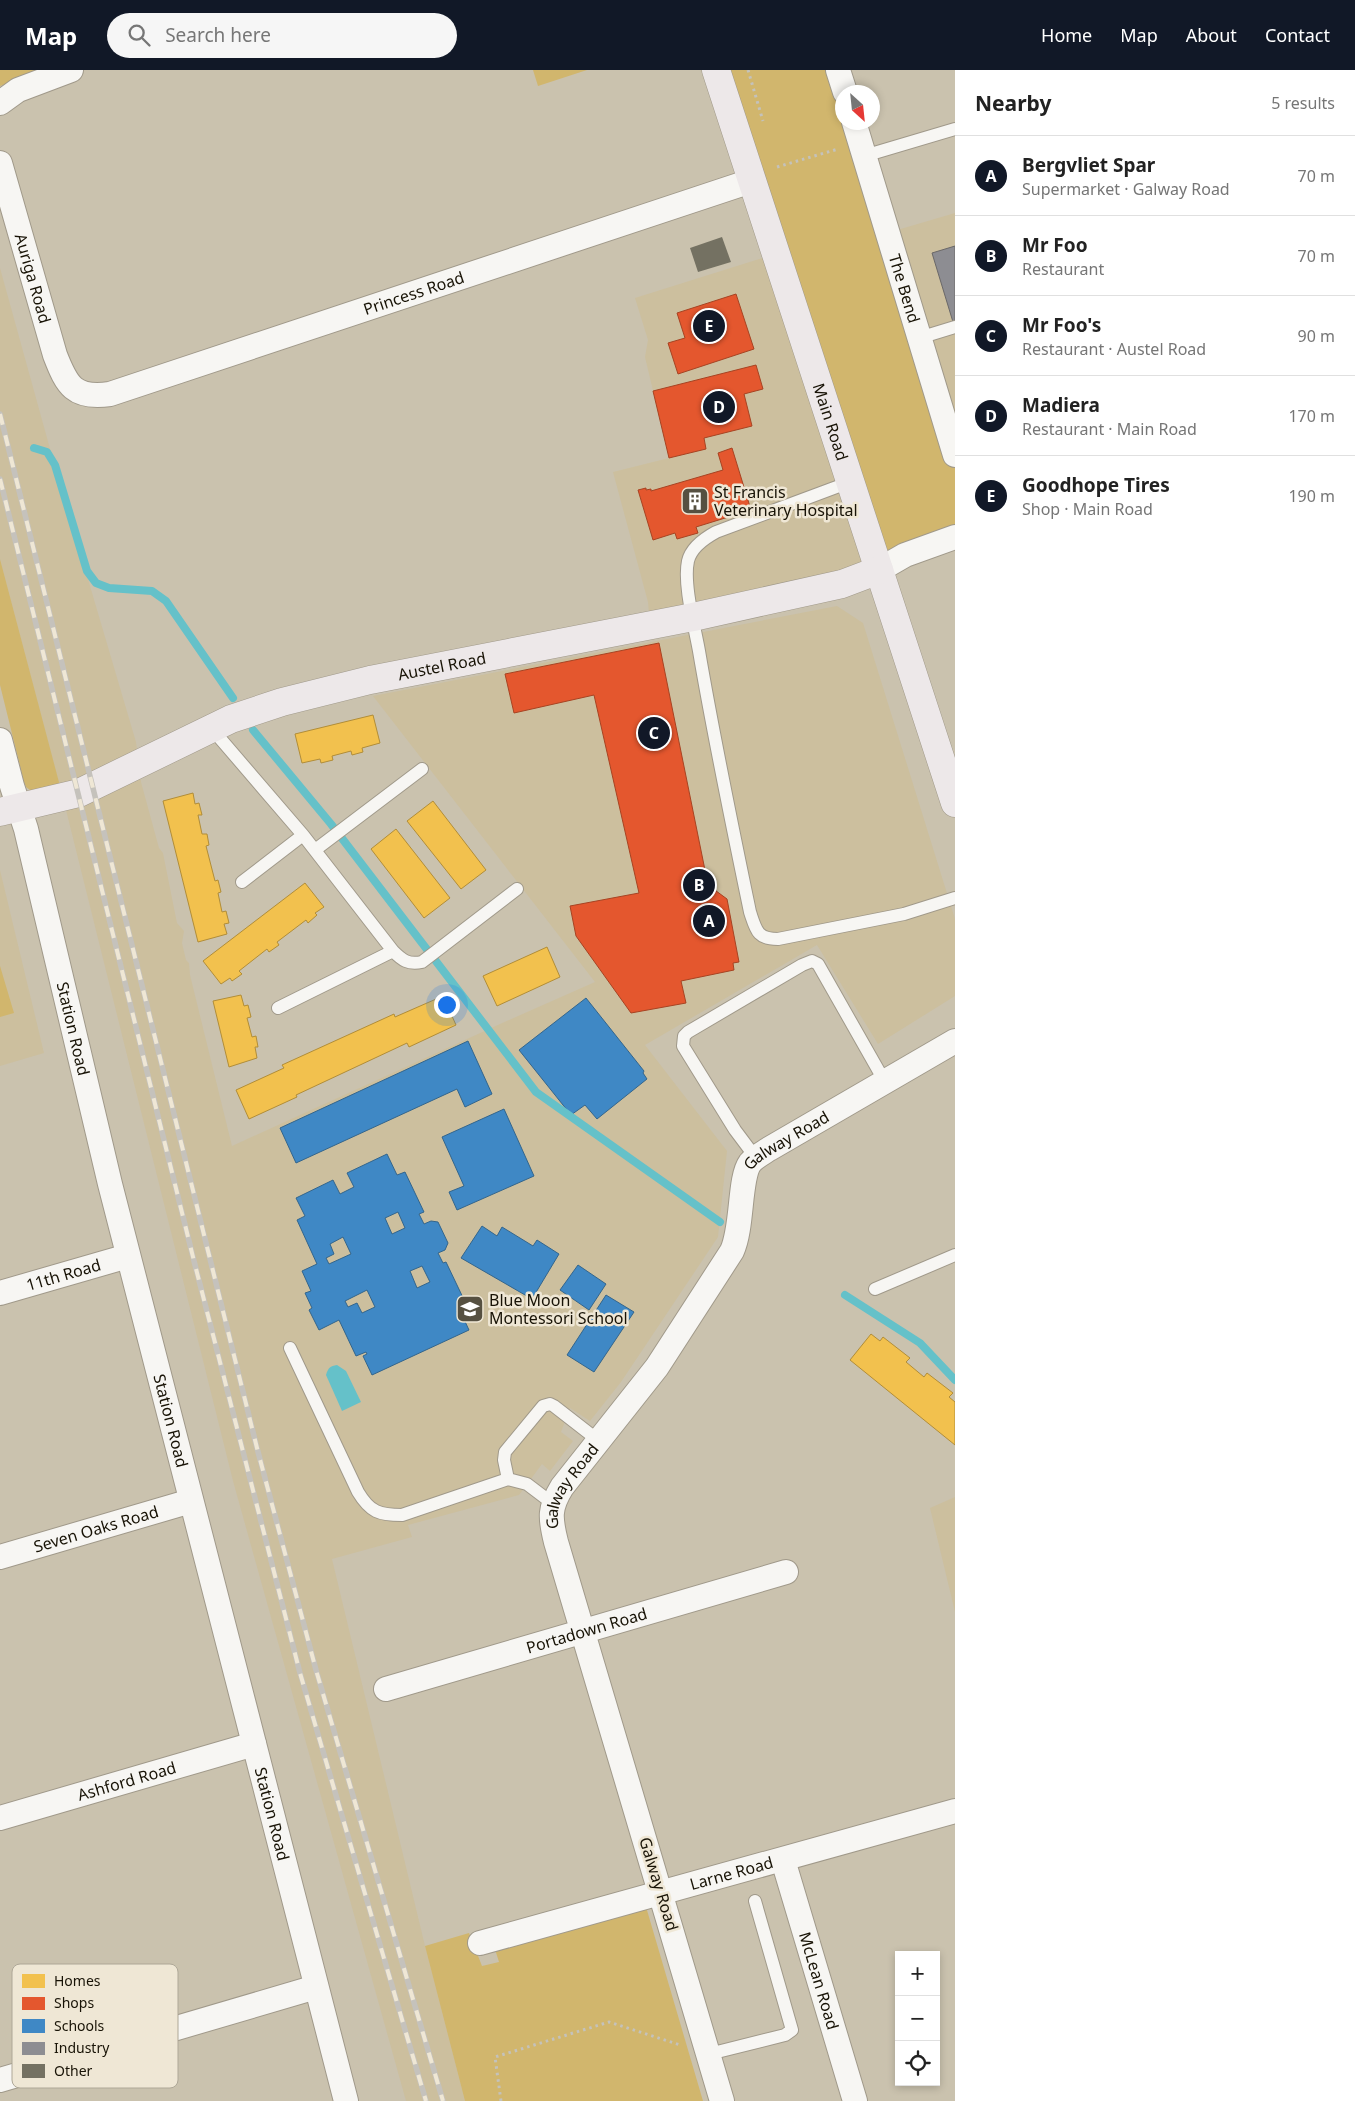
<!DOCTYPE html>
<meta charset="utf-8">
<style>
body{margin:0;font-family:"Noto Sans",sans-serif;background:#f6f6f6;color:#222}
.controls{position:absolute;right:15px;bottom:15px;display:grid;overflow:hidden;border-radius:0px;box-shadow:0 2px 8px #0003}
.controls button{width:45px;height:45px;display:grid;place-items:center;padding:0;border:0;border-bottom:1px solid #e0e0e0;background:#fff;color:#222;font:25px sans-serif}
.compass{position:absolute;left:835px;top:15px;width:45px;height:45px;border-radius:50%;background:#fff;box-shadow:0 2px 8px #0003;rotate:153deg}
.you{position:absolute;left:446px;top:934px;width:18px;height:18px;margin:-12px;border:4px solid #fff;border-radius:50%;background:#1a73e8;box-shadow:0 0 0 8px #1a73e833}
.badge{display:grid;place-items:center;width:32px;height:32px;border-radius:50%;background:#111827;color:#fff;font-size:16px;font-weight:700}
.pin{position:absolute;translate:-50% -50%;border:2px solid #fff;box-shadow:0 1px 5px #0006}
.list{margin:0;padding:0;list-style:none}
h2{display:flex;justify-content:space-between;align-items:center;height:65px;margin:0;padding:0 20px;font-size:21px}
h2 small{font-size:16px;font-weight:400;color:#767676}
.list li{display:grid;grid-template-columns:32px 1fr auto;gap:15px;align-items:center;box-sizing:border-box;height:80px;padding:0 20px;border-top:1px solid #e0e0e0}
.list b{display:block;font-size:19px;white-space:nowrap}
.list p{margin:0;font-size:16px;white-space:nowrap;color:#767676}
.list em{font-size:16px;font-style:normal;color:#767676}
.icon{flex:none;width:28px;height:28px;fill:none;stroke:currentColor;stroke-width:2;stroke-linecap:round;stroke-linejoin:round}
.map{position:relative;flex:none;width:955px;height:2031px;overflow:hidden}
header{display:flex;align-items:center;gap:30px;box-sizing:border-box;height:70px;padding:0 25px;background:#111827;color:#fff}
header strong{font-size:24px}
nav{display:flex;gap:28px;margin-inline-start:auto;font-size:18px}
.search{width:350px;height:45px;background:#f6f6f6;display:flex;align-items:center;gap:12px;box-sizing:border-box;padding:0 18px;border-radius:28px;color:#767676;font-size:19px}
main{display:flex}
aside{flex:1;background:#fff}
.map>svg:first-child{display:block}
.built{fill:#ccbf9e}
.green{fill:#d1b66d}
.water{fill:#65c1c9}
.homes{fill:#f2c14e;stroke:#b18d38}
.shops{fill:#e4572e;stroke:#a74322}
.schools{fill:#3f88c5;stroke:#33658c;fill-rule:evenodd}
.industry{fill:#8d8d92;stroke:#6a6868}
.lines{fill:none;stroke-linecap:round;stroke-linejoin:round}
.stream{stroke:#65c1c9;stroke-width:8}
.building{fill:#747162}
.lane-casing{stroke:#a0998a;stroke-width:14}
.street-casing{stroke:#a0998a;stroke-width:26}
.secondary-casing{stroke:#a0998a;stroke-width:29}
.path{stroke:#c4c2bc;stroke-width:3;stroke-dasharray:2.5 4;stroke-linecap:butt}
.lane{stroke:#f7f6f3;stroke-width:12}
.street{stroke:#f7f6f3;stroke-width:24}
.secondary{stroke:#ede8e9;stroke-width:28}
.rail-casing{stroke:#c5c2bc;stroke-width:5.5}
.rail{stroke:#efe7d5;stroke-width:4;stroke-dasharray:11;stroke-linecap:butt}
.labels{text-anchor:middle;stroke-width:5;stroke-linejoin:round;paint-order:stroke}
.street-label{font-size:16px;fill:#181306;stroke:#efe7d5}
.poi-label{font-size:16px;fill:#181306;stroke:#efe7d5;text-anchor:start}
.key{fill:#efe7d5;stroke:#aea797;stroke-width:1}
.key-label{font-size:14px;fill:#181306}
</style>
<header>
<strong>Map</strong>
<div class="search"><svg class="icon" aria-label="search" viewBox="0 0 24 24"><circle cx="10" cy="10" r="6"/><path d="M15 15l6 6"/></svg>Search here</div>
<nav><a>Home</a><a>Map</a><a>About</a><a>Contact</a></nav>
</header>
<main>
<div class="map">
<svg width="955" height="2031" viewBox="0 0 955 2031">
<rect width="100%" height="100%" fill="#cac2ae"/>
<path class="built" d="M955,143V385L887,163Z
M775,184L879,500L650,555L648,532L613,402L669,388L645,287L648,270L635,228Z
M0,198L57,404L136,672L141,712L159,778L163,783L177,853L184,861L182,873L186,890L189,893L190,905L232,1076L500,954L595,912L373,626L837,536L863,553L955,849V926L878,974L817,875L645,975L727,1081L718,1167L621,1312L590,1351L570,1338L561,1362L573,1371L550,1401L542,1394L519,1425L408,1455L412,1467L332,1489L425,1876L465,2031H406L233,1411L67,744L0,489Z
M0,800L44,983L0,996Z
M955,1427V1542L930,1438Z"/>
<path class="green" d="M0,0H47L0,16Z
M533,0H587L538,16Z
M720,0H838L842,22V52L854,53L955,385V467L879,500Z
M0,489L60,716L34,723L26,717L24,712L0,615Z
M0,896L14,943L0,947Z
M644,1830L703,2031H465L425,1876L469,1863L482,1896L499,1892L494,1876Z"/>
<path class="water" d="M337,1295L346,1301L361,1332L342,1341L326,1305C328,1298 330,1296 337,1295Z"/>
<path class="homes" d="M373,645L380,673L362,678L363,682L352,685L351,681L332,686L333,690L321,693L320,689L302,693L295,664Z
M193,723L195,734L199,733L202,745H198L202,764H207L209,775L206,776L215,811L218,810L221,822L218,823L222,842L226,841L229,853L224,854L227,864L198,872L163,731Z
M433,731L486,800L461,819L407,751Z
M396,759L450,828L424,848L371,779Z
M305,813L324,837L315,843L317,845L308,853L306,850L277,872L279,875L269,882L267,879L239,901L242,904L232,911L230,908L221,914L203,891Z
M547,877L560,907L497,936L483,906Z
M241,925L244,936L248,935L251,947L247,948L252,967L256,966L258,977H255L257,988L229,997L213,931Z
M443,926L456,955L409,977L407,973L296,1025L297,1027L249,1049L236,1020L284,998L282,995L394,944L395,947Z
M871,1264L880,1271L883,1267L910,1288L906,1292L924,1307L927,1303L953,1323L949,1327L955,1332V1375L850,1290Z"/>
<path class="shops" d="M736,224L754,279L678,304L668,273L685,268L677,243Z
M756,295L763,319L744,324L752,356L704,368L706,379L669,388L653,321Z
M732,378L751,440L696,457L698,463L677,469L675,463L653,470L638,420L646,418V420L651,419V421L723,400L718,383Z
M659,573L708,815L727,829L739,892L733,893L734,900L681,911L686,933L631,943L576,866L570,836L639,823L594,625L514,643L505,604Z"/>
<path class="schools" d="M586,928L644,1001L643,1003L647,1009L597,1049L585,1035L571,1045L519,980Z
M468,971L492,1024L465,1037L457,1019L296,1093L280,1058Z
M504,1039L534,1106L457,1140L449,1122L464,1116L442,1067Z
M387,1084L397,1105L405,1102L424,1142L419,1144L424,1154L431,1151L438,1152L448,1173L445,1180L438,1183L443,1193L446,1192L467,1236L457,1241L458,1244L461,1243L469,1260L372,1305L363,1286L367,1284L366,1282L356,1286L339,1250L319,1260L309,1240L312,1238L305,1223L311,1221L302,1201L317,1194L297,1150L305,1146L296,1128L333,1110L340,1124L354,1117L347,1103ZM398,1142L405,1158L392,1164L385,1148ZM343,1167L351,1184L329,1194L326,1188L334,1184L330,1174ZM422,1196L430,1212L417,1218L410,1201ZM367,1220L375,1237L362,1243L357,1233L348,1237L345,1231Z
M482,1156L497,1166L502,1157L533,1176L537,1170L559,1184L532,1229L461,1188Z
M578,1195L606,1214L589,1240L560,1220Z
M606,1225L634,1242L594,1302L567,1285Z"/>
<path class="industry" d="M955,176V251L953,252L932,183Z"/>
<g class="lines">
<path class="stream" d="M34,378L47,382L55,395L87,501L96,513L109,518L152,521L166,531L233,628
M253,660L331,754L536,1022L720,1152
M845,1225L920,1273L955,1310"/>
</g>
<path class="building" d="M722,167L731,192L698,202L690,178Z"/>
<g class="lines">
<g class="lane-casing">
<path id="lane" d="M864,86L955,59
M919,268L955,257
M850,412L716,462C705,468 691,478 688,491C683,514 695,558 699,581C714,669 732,755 750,842C756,860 757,869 778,869L904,844L955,828
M212,659L303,765L393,881C402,890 408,895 422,892L517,819
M315,780L422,699
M242,812L303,765
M278,938L393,881
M756,1088L735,1060L683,976L684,966L688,962L802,895L812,891L818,894L885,1012
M875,1219L955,1185
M290,1278L358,1422C370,1442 379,1445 402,1445L508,1409L527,1414L552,1433
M508,1409L504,1390L505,1382L543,1336L550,1334L554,1336L599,1371
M709,1984L785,1965L792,1960L755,1831"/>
</g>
<g class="street-casing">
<g id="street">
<path d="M838,0L845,22"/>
<path d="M0,33L18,20L71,0"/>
<path id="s1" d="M854,52L955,385"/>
<path id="s2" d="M0,93L55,285C67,316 74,329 110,324L751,111"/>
<path d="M879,500L905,485L955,467"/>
<path id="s3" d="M0,670L12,716L26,759L110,1114L346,2031"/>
<path id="s4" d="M0,1223L128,1186"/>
<path id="s5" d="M0,1487L191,1431"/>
<path id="s6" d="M386,1619L786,1502"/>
<path id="s7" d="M0,1748L254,1674"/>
<path id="s8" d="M783,1790L855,2031"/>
<path id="s9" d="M480,1873L955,1741"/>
<path d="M0,2010L316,1917"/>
<path id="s10" d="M722,2031L556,1472C550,1448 549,1438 562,1417L657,1297L732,1181C743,1157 739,1108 750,1093C755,1087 763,1083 769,1079L955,971"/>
</g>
</g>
<g class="secondary-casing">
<g id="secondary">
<path id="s11" d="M716,0L955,733"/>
<path id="s12" d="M0,742L79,723L231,649L282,632L370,610L693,547L842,514L879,500"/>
</g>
</g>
<path class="path" d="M748,0L763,51
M777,97L838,79
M501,2031L495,1987L609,1952L680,1975"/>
<use href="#lane" class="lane"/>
<use href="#street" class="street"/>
<use href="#secondary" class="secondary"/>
<g class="rail-casing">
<path id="rail" d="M0,344L257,1378L316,1600L443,2031
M0,409L194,1191L300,1603L426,2031"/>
</g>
<use href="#rail" class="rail"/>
</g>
<defs>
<g id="building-square" transform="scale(1.4375)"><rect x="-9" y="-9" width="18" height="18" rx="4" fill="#565041" stroke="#efe7d5"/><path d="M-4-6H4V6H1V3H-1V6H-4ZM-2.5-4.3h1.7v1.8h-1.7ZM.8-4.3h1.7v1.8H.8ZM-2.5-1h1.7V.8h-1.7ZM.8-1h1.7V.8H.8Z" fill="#fff"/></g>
<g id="school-square" transform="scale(1.4375)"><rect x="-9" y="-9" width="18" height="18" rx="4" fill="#565041" stroke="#efe7d5"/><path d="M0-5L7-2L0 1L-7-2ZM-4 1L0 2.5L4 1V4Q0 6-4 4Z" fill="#fff"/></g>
</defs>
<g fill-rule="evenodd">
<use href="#building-square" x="695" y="431"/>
<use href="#school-square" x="470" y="1239"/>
</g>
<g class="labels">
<g class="street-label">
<text dy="6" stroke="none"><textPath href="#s2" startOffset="120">Auriga Road</textPath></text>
<text dy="6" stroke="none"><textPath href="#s1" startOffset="174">The Bend</textPath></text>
<text dy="6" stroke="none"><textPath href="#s2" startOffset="596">Princess Road</textPath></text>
<text dy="6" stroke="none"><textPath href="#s11" startOffset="370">Main Road</textPath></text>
<text dy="6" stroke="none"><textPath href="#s12" startOffset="468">Austel Road</textPath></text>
<text dy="6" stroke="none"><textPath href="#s3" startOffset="298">Station Road</textPath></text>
<text dy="6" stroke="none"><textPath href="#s10" startOffset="1065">Galway Road</textPath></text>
<text dy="6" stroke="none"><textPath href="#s4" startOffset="66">11th Road</textPath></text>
<text dy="6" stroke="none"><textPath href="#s3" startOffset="702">Station Road</textPath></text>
<text dy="6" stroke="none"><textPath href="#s10" startOffset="645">Galway Road</textPath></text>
<text dy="6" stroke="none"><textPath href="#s5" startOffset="100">Seven Oaks Road</textPath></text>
<text dy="6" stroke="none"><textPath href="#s6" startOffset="209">Portadown Road</textPath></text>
<text dy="6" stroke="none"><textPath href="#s7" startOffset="132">Ashford Road</textPath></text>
<text dy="6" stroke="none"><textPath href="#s3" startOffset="1108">Station Road</textPath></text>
<text dy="6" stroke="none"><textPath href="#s9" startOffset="261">Larne Road</textPath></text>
<text transform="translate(659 1814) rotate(73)" y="6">Galway Road</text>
<text dy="6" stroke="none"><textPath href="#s8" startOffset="126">McLean Road</textPath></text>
</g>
<g class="poi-label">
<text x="714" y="428">St Francis<tspan x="714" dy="18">Veterinary Hospital</tspan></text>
<text x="489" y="1236">Blue Moon<tspan x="489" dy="18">Montessori School</tspan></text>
</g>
</g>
<rect x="12" y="1894" width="166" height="124" rx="8" class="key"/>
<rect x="22" y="1904" width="23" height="14" fill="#f2c14e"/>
<rect x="22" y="1927" width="23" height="13" fill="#e4572e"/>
<rect x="22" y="1949" width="23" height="14" fill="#3f88c5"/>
<rect x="22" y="1972" width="23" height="13" fill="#8d8d92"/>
<rect x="22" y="1994" width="23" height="14" fill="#747162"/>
<g class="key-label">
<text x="54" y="1916">Homes</text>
<text x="54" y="1938">Shops</text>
<text x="54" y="1961">Schools</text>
<text x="54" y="1983">Industry</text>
<text x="54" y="2006">Other</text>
</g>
</svg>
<div class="controls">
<button>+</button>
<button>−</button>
<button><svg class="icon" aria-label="locate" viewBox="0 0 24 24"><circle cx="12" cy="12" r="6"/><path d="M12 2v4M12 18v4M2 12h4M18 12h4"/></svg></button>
</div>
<svg class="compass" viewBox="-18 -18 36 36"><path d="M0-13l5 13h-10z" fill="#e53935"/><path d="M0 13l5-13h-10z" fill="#767676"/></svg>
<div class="you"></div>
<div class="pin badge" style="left:709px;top:851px">A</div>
<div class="pin badge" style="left:699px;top:815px">B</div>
<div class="pin badge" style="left:654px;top:663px">C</div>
<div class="pin badge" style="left:719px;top:337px">D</div>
<div class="pin badge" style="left:709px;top:256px">E</div>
</div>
<aside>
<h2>Nearby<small>5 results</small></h2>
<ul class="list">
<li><span class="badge">A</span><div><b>Bergvliet Spar</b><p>Supermarket · Galway Road</p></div><em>70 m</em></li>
<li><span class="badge">B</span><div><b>Mr Foo</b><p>Restaurant</p></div><em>70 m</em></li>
<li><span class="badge">C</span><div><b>Mr Foo's</b><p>Restaurant · Austel Road</p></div><em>90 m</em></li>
<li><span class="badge">D</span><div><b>Madiera</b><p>Restaurant · Main Road</p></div><em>170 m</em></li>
<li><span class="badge">E</span><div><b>Goodhope Tires</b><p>Shop · Main Road</p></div><em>190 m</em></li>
</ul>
</aside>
</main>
